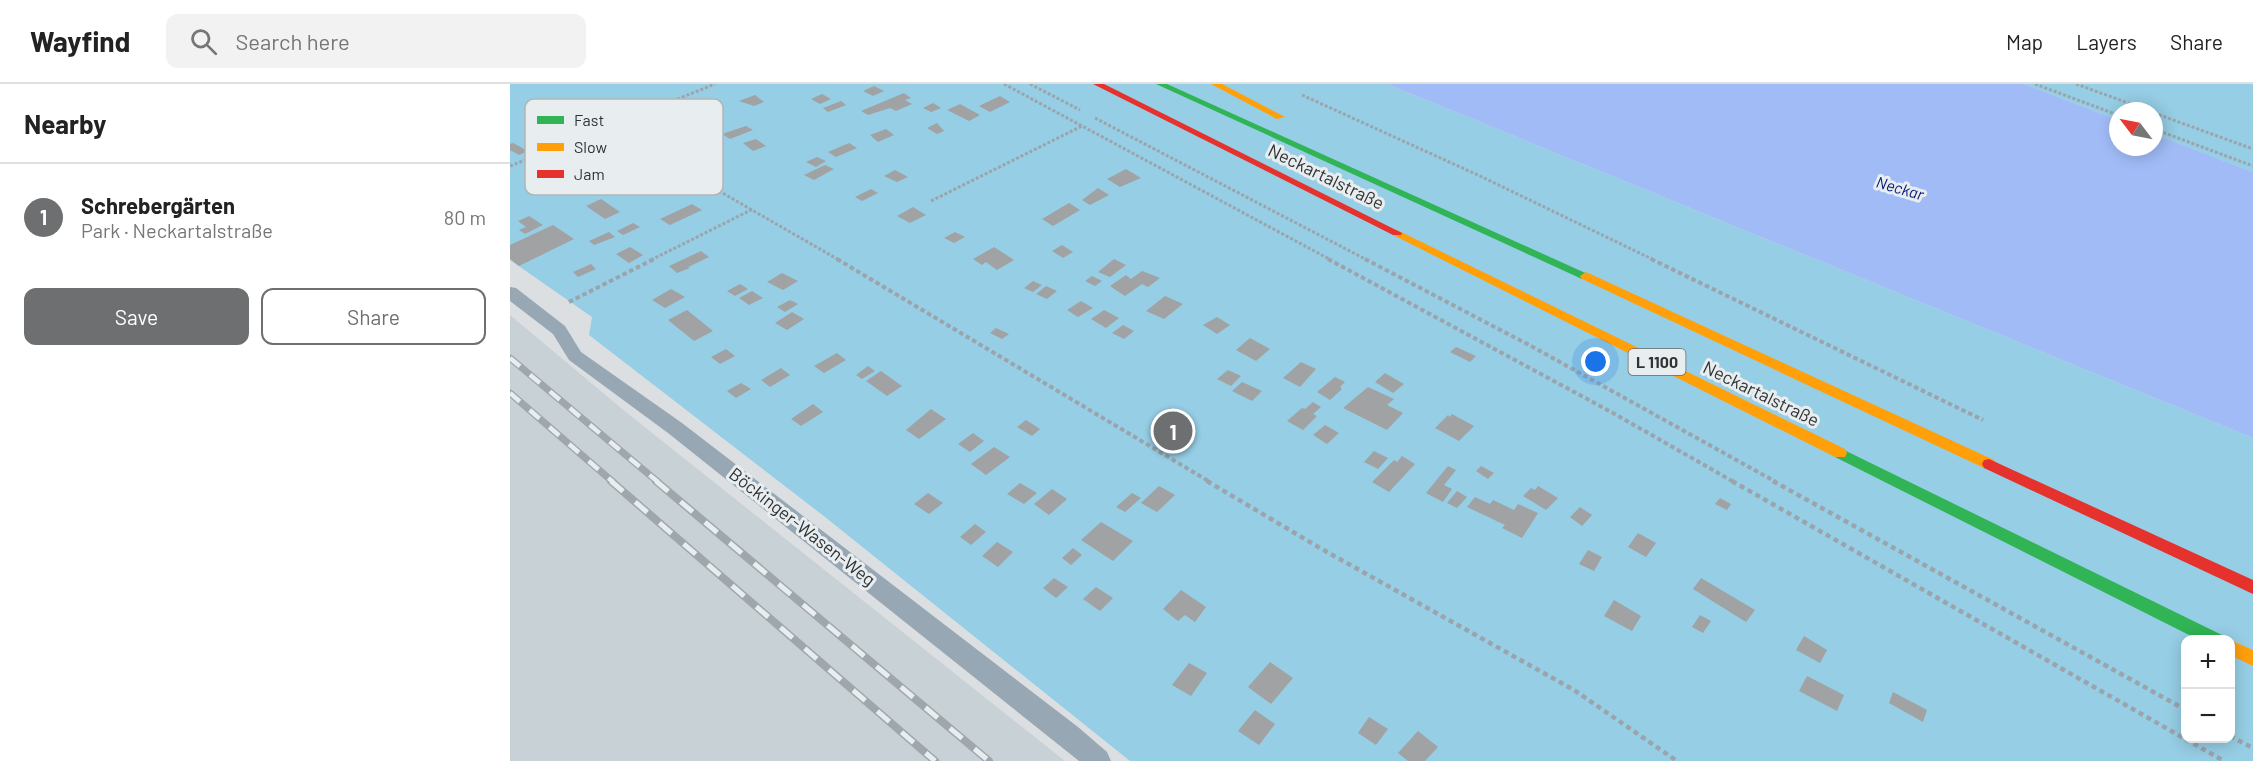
<!DOCTYPE html>
<meta charset="utf-8">
<style>
body{margin:0;font-family:Barlow,sans-serif;background:#f2f2f2;color:#222}
.controls{position:absolute;right:18px;bottom:18px;display:grid;overflow:hidden;border-radius:12px;box-shadow:0 3px 15px #0003}
.controls button{width:54px;height:54px;display:grid;place-items:center;padding:0;border:0;border-bottom:2px solid #e0e0e0;background:#fff;color:#222;font:30px sans-serif}
.compass{position:absolute;left:1599px;top:18px;width:54px;height:54px;border-radius:50%;background:#fff;box-shadow:0 3px 15px #0003;rotate:302deg}
.you{position:absolute;left:1086px;top:278px;width:21px;height:21px;margin:-15px;border:4px solid #fff;border-radius:50%;background:#1a73e8;box-shadow:0 0 0 9px #1a73e833}
.badge{display:grid;place-items:center;width:39px;height:39px;border-radius:50%;background:#6d6f70;color:#fff;font-size:20px;font-weight:700}
.pin{position:absolute;translate:-50% -50%;border:3px solid #fff;box-shadow:0 2px 6px #0006}
.list{margin:0;padding:0;list-style:none}
h2{display:flex;justify-content:space-between;align-items:center;height:78px;margin:0;padding:0 24px;font-size:26px}
h2 small{font-size:20px;font-weight:400;color:#767676}
.list li{display:grid;grid-template-columns:39px 1fr auto;gap:18px;align-items:center;box-sizing:border-box;height:108px;padding:0 24px;border-top:2px solid #e0e0e0}
.list b{display:block;font-size:22px;white-space:nowrap}
.list p{margin:0;font-size:20px;white-space:nowrap;color:#767676}
.list em{font-size:20px;font-style:normal;color:#767676}
.actions{display:flex;gap:12px;padding:18px 24px}
.actions a{flex:1;padding:14px 0;border:2px solid #6d6f70;border-radius:12px;text-align:center;font-size:21px;color:#6d6f70}
.actions .main{background:#6d6f70;color:#fff}
.icon{flex:none;width:33px;height:33px;fill:none;stroke:currentColor;stroke-width:2;stroke-linecap:round;stroke-linejoin:round}
.map{position:relative;flex:none;width:1743px;height:677px;overflow:hidden}
header{display:flex;align-items:center;gap:36px;box-sizing:border-box;height:84px;padding:0 30px;background:#fff;border-bottom:2px solid #e0e0e0}
header strong{font-size:28px}
nav{display:flex;gap:33px;margin-inline-start:auto;font-size:21px}
.search{width:420px;height:54px;background:#f2f2f2;display:flex;align-items:center;gap:15px;box-sizing:border-box;padding:0 21px;border-radius:12px;color:#767676;font-size:22px}
main{display:flex}
aside{flex:1;background:#fff}
.map>svg:first-child{display:block}
.built{fill:#c8d1d5}
.green{fill:#96cee5;fill-rule:evenodd}
.water{fill:#a0bbf6}
.building{fill:#a0a2a3}
.lines{fill:none;stroke-linecap:round;stroke-linejoin:round}
.path-far2{stroke:#9ba4ac;stroke-width:3;stroke-dasharray:3 2;stroke-linecap:butt}
.path-far1{stroke:#9ba4ac;stroke-width:4;stroke-dasharray:4.5 3;stroke-linecap:butt}
.path{stroke:#9ba4ac;stroke-width:4.5;stroke-dasharray:5 4;stroke-linecap:butt}
.lane{fill:#97a7b4;fill-rule:evenodd}
.fast{fill:#30b455;fill-rule:evenodd}
.slow{fill:#ff9f0a;fill-rule:evenodd}
.jam{fill:#e5322d;fill-rule:evenodd}
.rail-far1-casing{stroke:#9fa7ac;stroke-width:7}
.rail-casing{stroke:#9fa7ac;stroke-width:8}
.rail-far1{stroke:#e8edf0;stroke-width:4.5;stroke-dasharray:13;stroke-linecap:butt}
.rail{stroke:#e8edf0;stroke-width:5;stroke-dasharray:16;stroke-linecap:butt}
.labels{text-anchor:middle;stroke-width:6;stroke-linejoin:round;paint-order:stroke}
.far-water-label{font-size:16px;font-style:italic;fill:#051a77;stroke:#e8edf0}
.shield{fill:#e8edf0;stroke:#686b6c;stroke-width:1.5}
.shield-label{font-size:16px;font-weight:bold;fill:#313333}
.street-label{font-size:18px;fill:#313333;stroke:#e8edf0}
.key{fill:#e8edf0;stroke:#b1b5b7;stroke-width:1.5}
.key-label{font-size:16px;fill:#313333}
</style>
<header>
<strong>Wayfind</strong>
<div class="search"><svg class="icon" aria-label="search" viewBox="0 0 24 24"><circle cx="10" cy="10" r="6"/><path d="M15 15l6 6"/></svg>Search here</div>
<nav><a>Map</a><a>Layers</a><a>Share</a></nav>
</header>
<main>
<aside>
<h2>Nearby<small></small></h2>
<ul class="list">
<li><span class="badge">1</span><div><b>Schrebergärten</b><p>Park · Neckartalstraße</p></div><em>80 m</em></li>
</ul>
<div class="actions"><a class="main">Save</a><a>Share</a></div>
</aside>
<div class="map">
<svg width="1743" height="677" viewBox="0 0 1743 677">
<rect width="100%" height="100%" fill="#dcdfe1"/>
<path class="built" d="M0,231L117,329L555,677H0Z"/>
<path class="green" d="M0,0H877L1743,354V677H620L315,433L79,251L82,233L0,176ZM1676,556H1720V654H1676Z
M1514,0H1743V88L1644,50V27H1608V36Z"/>
<path class="water" d="M877,0H1514L1608,36V63H1644V50L1743,88V354Z"/>
<path class="building" d="M364,2L374,7L363,12L353,7Z
M394,9L401,14L395,16L402,20L386,27L380,24L358,31L351,27Z
M312,10L321,15L310,20L301,15Z
M245,11L254,18L244,22L229,17Z
M490,12L500,18L480,28L469,22Z
M331,17L336,21L318,28L313,24Z
M423,19L431,24L421,28L413,24Z
M450,20L470,31L459,37L437,26Z
M427,39L434,47L427,50L417,44Z
M236,42L243,46L220,55L212,50Z
M376,45L384,51L368,58L360,51Z
M246,55L256,62L243,67L233,59Z
M3,59L18,67L9,71L0,66V60Z
M339,59L347,64L326,73L318,68Z
M307,73L316,77L306,83L296,78Z
M315,81L324,85L304,96L294,91Z
M616,85L631,94L610,103L597,95Z
M385,86L398,93L387,98L374,92Z
M588,104L599,111L580,121L572,116Z
M361,105L368,109L352,117L345,113Z
M91,115L110,128L95,135L76,122Z
M559,119L570,126L543,142L532,135Z
M182,120L192,126L160,141L150,135Z
M403,123L416,131L400,139L387,132Z
M19,132L33,141L15,150L9,146L16,143L8,137Z
M123,139L130,143L113,151L107,147Z
M43,141L64,155L9,182L0,175V161Z
M99,148L105,153L84,161L79,157Z
M445,148L455,153L444,159L434,154Z
M552,161L563,168L553,174L542,167Z
M120,163L133,171L119,179L106,170Z
M484,163L504,176L487,186L476,178L472,181L463,175Z
M191,167L199,173L178,183L180,184L167,189L159,182Z
M604,175L616,181L600,193L588,188Z
M81,180L86,185L68,193L63,188Z
M632,187L650,194L638,203L632,200L615,212L600,202L616,191L621,195Z
M272,189L288,197L273,206L257,198Z
M582,192L592,197L585,202L575,197Z
M523,197L532,201L523,208L514,204Z
M230,200L238,205L225,212L217,207Z
M536,202L547,207L537,215L526,210Z
M161,205L175,213L155,224L142,216Z
M242,207L253,214L239,221L229,214Z
M655,212L673,220L654,235L636,227Z
M280,216L288,220L275,228L267,223Z
M571,217L583,224L568,233L557,226Z
M177,226L203,247L184,257L158,236Z
M594,226L609,234L596,244L581,235Z
M282,228L294,235L277,246L265,239Z
M707,233L720,241L707,250L693,241Z
M613,241L624,247L614,255L602,249Z
M486,244L499,250L492,255L480,249Z
M740,254L760,265L746,277L726,266Z
M946,263L966,272L960,278L940,268Z
M216,265L225,272L210,280L201,273Z
M327,269L336,276L314,289L304,282Z
M791,278L806,285L790,303L773,294Z
M358,282L365,287L352,295L346,291Z
M271,284L280,291L260,303L251,296Z
M718,286L731,292L721,302L707,295Z
M371,287L392,302L377,312L356,297Z
M875,289L894,300L883,309L865,298Z
M825,293L835,298L830,303L832,305L820,316L807,308Z
M732,298L752,307L742,317L722,307Z
M231,299L241,305L226,314L217,307Z
M858,303L884,315L877,321L893,329L877,346L833,324Z
M803,318L811,323L803,330L807,332L793,346L777,337L792,324L795,325Z
M303,320L313,328L291,342L281,335Z
M660,324L677,332L661,347L644,339Z
M421,325L436,335L409,355L396,346Z
M942,330L964,342L949,357L925,344L938,331L940,333Z
M516,336L530,345L522,352L507,343Z
M815,341L829,349L817,360L803,351Z
M463,349L474,357L460,368L448,360Z
M484,363L500,373L476,391L461,380Z
M864,367L878,374L868,385L854,378Z
M892,372L905,380L879,408L862,398L884,376L887,378Z
M938,382L946,386L934,401L942,405L933,418L916,409Z
M971,382L984,389L978,395L966,387Z
M510,399L527,409L514,420L497,410Z
M649,402L665,411L647,428L631,419Z
M1028,402L1048,414L1036,426L1013,412L1021,404L1025,406Z
M542,405L557,415L539,431L524,420Z
M947,407L957,413L947,424L937,419Z
M418,409L433,419L419,430L404,420Z
M622,409L631,414L615,428L606,423Z
M965,413L980,420L983,416L1004,426L1008,420L1028,429L1012,454L992,444L995,441L957,423Z
M1210,414L1221,420L1217,426L1205,420Z
M1070,423L1082,431L1072,442L1060,433Z
M591,438L623,457L603,477L571,456Z
M465,440L476,448L461,461L450,453Z
M1128,449L1146,459L1136,473L1118,463Z
M487,458L503,468L488,483L472,472Z
M563,464L572,471L561,481L552,474Z
M1078,466L1092,473L1084,487L1069,480Z
M544,494L558,503L546,514L533,504Z
M1191,494L1245,526L1236,538L1183,505Z
M586,503L603,514L590,527L573,515Z
M671,506L696,523L685,538L675,531L668,537L653,525Z
M1104,516L1131,532L1122,547L1094,532Z
M1190,531L1201,537L1193,549L1182,543Z
M1294,552L1317,566L1310,579L1286,566Z
M760,578L783,594L761,620L738,603Z
M679,579L697,589L681,612L662,601Z
M1297,592L1334,611L1327,627L1289,607Z
M1383,608L1417,626L1413,638L1379,619Z
M745,626L765,640L749,661L728,647Z
M859,633L878,645L866,661L848,649Z
M908,647L928,663L915,677H898L888,669Z"/>
<g class="lines">
<path class="path-far2" d="M494,0L821,176
M520,0L570,26
M1525,0L1608,31
M1566,0L1640,27
M792,11L970,92L1144,176
M1644,29L1743,65
M585,34L857,176
M96,42L329,176
M1644,45L1743,82
M0,82L205,0
M421,117L572,42
M141,176L243,125"/>
<path class="path-far1" d="M327,175L700,398
M818,175L1103,329L1224,398
M855,175L1021,262L1266,398
M1141,175L1473,336
M59,218L144,175"/>
<path class="path" d="M697,397L810,464L1064,606L1167,677
M1222,397L1714,677
M1263,397L1676,626
M1720,652L1743,664"/>
<path class="lane" d="M0,203L6,204L55,242L71,268L172,339L568,643L597,668L601,677H569L158,349L59,276L43,250L0,217Z"/>
<path class="fast" d="M646,0H657L1082,192L1080,195H1072Z
M1330,364L1712,551L1714,556H1689L1325,373L1323,369L1325,365Z"/>
<path class="slow" d="M701,0H712L775,33L767,35Z
M887,146L1335,365L1337,369L1335,373H1325L883,151V147Z
M1076,188L1484,376L1486,380L1484,384H1474L1072,195L1070,192Z
M1720,556L1743,566V582L1720,571Z"/>
<path class="jam" d="M583,0H594L892,149L891,151H883Z
M1479,375L1743,496V510L1474,384L1472,380L1474,376Z"/>
<g class="rail-far1-casing">
<path id="rail-far1" d="M0,274L148,398
M0,309L103,398"/>
</g>
<g class="rail-casing">
<path id="rail" d="M101,397L425,677
M146,397L479,677"/>
</g>
<use href="#rail-far1" class="rail-far1"/>
<use href="#rail" class="rail"/>
</g>
<g class="labels">
<g class="far-water-label">
<text transform="translate(1390 104) rotate(16)" y="6">Neckar</text>
</g>
<rect class="shield" x="1118.5" y="265" width="57" height="26" rx="4.5"/>
<g class="shield-label">
<text x="1147" y="284">L 1100</text>
</g>
<g class="street-label">
<text transform="translate(816 93) rotate(26)" y="6">Neckartalstraße</text>
<text transform="translate(1251 310) rotate(26)" y="6">Neckartalstraße</text>
<text transform="translate(292 443) rotate(38)" y="6">Böckinger-Wasen-Weg</text>
</g>
</g>
<rect x="15" y="15" width="198" height="96" rx="9" class="key"/>
<rect x="27" y="32" width="27" height="8" fill="#30b455"/>
<rect x="27" y="59" width="27" height="8" fill="#ff9f0a"/>
<rect x="27" y="86" width="27" height="8" fill="#e5322d"/>
<g class="key-label">
<text x="64" y="42">Fast</text>
<text x="64" y="69">Slow</text>
<text x="64" y="96">Jam</text>
</g>
</svg>
<div class="controls">
<button>+</button>
<button>−</button>
</div>
<svg class="compass" viewBox="-18 -18 36 36"><path d="M0-13l5 13h-10z" fill="#e53935"/><path d="M0 13l5-13h-10z" fill="#767676"/></svg>
<div class="you"></div>
<div class="pin badge" style="left:663px;top:347px">1</div>
</div>
</main>
